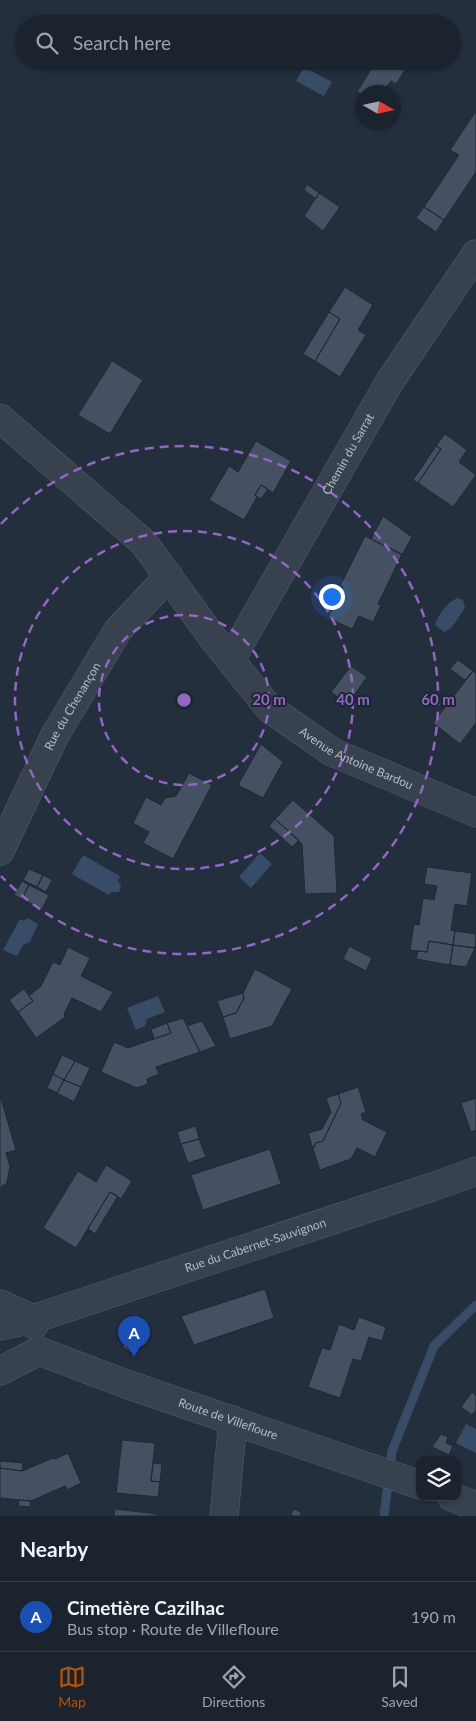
<!DOCTYPE html>
<meta charset="utf-8">
<style>
body{margin:0;font-family:Lato,sans-serif;background:#282f3a;color:#f1f3f6}
.controls{position:absolute;right:15px;bottom:15px;display:grid;overflow:hidden;border-radius:10px;box-shadow:0 1px 4px #0004}
.controls button{width:45px;height:45px;display:grid;place-items:center;padding:0;border:0;border-bottom:1px solid #39404a;background:#1b232e;color:#f1f3f6;font:25px sans-serif}
.compass{position:absolute;left:356px;top:85px;width:45px;height:45px;border-radius:50%;background:#1b232e;box-shadow:0 1px 4px #0004;rotate:99deg}
.you{position:absolute;left:331px;top:596px;width:18px;height:18px;margin:-12px;border:4px solid #fff;border-radius:50%;background:#1a73e8;box-shadow:0 0 0 8px #1a73e833}
.badge{display:grid;place-items:center;width:32px;height:32px;border-radius:50%;background:#b45309;color:#fff;font-size:16px;font-weight:700}
.pin{position:absolute;translate:-50% -41px;filter:drop-shadow(0 1px 2px #0008)}
.pin::after{content:'';position:absolute;top:26px;width:18px;height:15px;background:inherit;clip-path:polygon(0 0,100% 0,50% 100%)}
.list{margin:0;padding:0;list-style:none}
h2{display:flex;justify-content:space-between;align-items:center;height:65px;margin:0;padding:0 20px;font-size:21px}
h2 small{font-size:16px;font-weight:400;color:#a0a4aa}
.list li{display:grid;grid-template-columns:32px 1fr auto;gap:15px;align-items:center;box-sizing:border-box;height:70px;padding:0 20px;border-top:1px solid #39404a}
.list b{display:block;font-size:19px;white-space:nowrap}
.list p{margin:0;font-size:16px;white-space:nowrap;color:#a0a4aa}
.list em{font-size:16px;font-style:normal;color:#a0a4aa}
.icon{flex:none;width:28px;height:28px;fill:none;stroke:currentColor;stroke-width:2;stroke-linecap:round;stroke-linejoin:round}
.map{position:relative;flex:none;width:476px;height:1516px;overflow:hidden}
.search{position:absolute;background:#1b232e;box-shadow:0 1px 4px #0004;left:15px;right:15px;top:15px;height:55px;display:flex;align-items:center;gap:12px;box-sizing:border-box;padding:0 18px;border-radius:28px;color:#a0a4aa;font-size:19px}
.sheet{height:135px;background:#1b232e}
nav{display:flex;justify-content:space-around;align-items:center;box-sizing:border-box;height:70px;border-top:1px solid #39404a;background:#1b232e;font-size:14px;color:#a0a4aa}
nav a{display:grid;justify-items:center;gap:2px}
nav .on{color:#b45309}
.map>svg:first-child{display:block}
.water{fill:#394c67}
.lines{fill:none;stroke-linecap:round;stroke-linejoin:round}
.stream{stroke:#394c67;stroke-width:9}
.building{fill:#455162;stroke:#1f2835}
.minor-casing{stroke:#565f6c;stroke-width:29}
.minor{stroke:#38414e;stroke-width:28}
.ring{fill:none;stroke:#9266c3;stroke-width:2.5;stroke-dasharray:9 6}
.labels{text-anchor:middle;stroke-width:4;stroke-linejoin:round;paint-order:stroke}
.street-label{font-size:12px;fill:#b4bcc9;stroke:#1d2633}
.centre{fill:#9266c3;stroke:#1d2633;stroke-width:2.5}
.ring-label{font-size:15px;text-anchor:middle;font-weight:bold;fill:#9266c3;stroke:#1d2633;stroke-width:4;stroke-linejoin:round;paint-order:stroke}
</style>
<div class="map">
<svg width="476" height="1516" viewBox="0 0 476 1516">
<rect width="100%" height="100%" fill="#242f3e"/>
<path class="water" d="M304,67L332,82L324,96L296,81Z
M457,598L463,600L465,608C458,617 455,627 444,632L435,625C439,613 446,604 457,598Z
M260,853L272,864L251,888L239,877Z
M83,855L120,876L118,881L121,885L119,892H111L109,895L72,874Z
M28,918L38,924L30,942L23,945L17,956L3,950L20,919L24,921Z
M158,996L165,1012L147,1019L145,1026L136,1030L127,1008Z
M466,1424L476,1429V1453L456,1443Z"/>
<g class="lines">
<path class="stream" d="M384,1516L392,1451L434,1346L476,1305"/>
</g>
<path class="building" d="M368,61H404L400,67L405,70L396,84L391,81L383,92H364V96L357,92L370,71L364,67Z
M404,61H410L405,70L400,67Z
M476,111V172L444,220L424,207L459,155L450,150Z
M307,184L319,193L316,199L304,190Z
M319,193L340,207L323,231L304,216Z
M424,207L444,220L436,232L416,218Z
M345,287L373,305L358,330L366,335L340,377L315,361L340,319L329,312Z
M329,312L340,319L315,361L303,354Z
M112,361L143,380L110,434L78,415Z
M445,434L467,450L459,462L476,475L453,507L418,483L441,449L436,446Z
M256,441L291,461L273,493L261,485L255,495L257,497L244,520L209,500L229,466L238,472Z
M436,446L441,449L418,483L413,480Z
M261,485L268,489L261,499L255,495Z
M383,516L412,537L402,555L371,539Z
M365,536L402,554L378,604L381,605L373,622L359,616L352,629L328,618L343,587L340,586Z
M458,660L473,671L465,680L450,669Z
M351,666L367,677L347,705L331,692Z
M473,671L476,674V723L460,744L433,723Z
M261,744L283,762L263,798L238,785Z
M189,773L212,785L173,859L143,843L149,832L133,823L146,797L161,805L165,798L176,796Z
M293,800L334,836L337,893L305,894L302,844L275,819Z
M275,819L299,840L292,847L269,826Z
M427,867L472,873L467,906L455,904L451,930L455,931L453,945L429,941L427,952L410,950L414,924L419,925L423,898L434,900L437,886L424,884Z
M29,869L43,875L37,887L23,880Z
M43,875L52,880L46,892L37,887Z
M22,881L29,885L22,899L14,895Z
M29,885L49,895L42,909L22,899Z
M455,931L476,934L475,948L453,945Z
M429,941L453,945L450,965L416,959L418,951L427,952Z
M453,945L475,948L466,967L450,965Z
M349,946L372,958L366,971L343,959Z
M68,947L90,958L81,976L113,992L101,1012L72,998L64,1014L65,1017L36,1038L18,1012L33,1001L29,996L41,986L53,962L60,965Z
M255,969L292,989L272,1026L230,1039L223,1017L236,1013L244,998L243,993Z
M24,989L33,1001L18,1012L9,1000Z
M243,993L244,998L236,1013L223,1017L217,1001Z
M183,1018L200,1052L156,1067L159,1074L147,1079L148,1084L137,1088L101,1072L114,1042L128,1048L171,1033L167,1023Z
M202,1021L216,1046L200,1052L187,1026Z
M167,1023L171,1033L154,1039L151,1029Z
M62,1055L75,1061L64,1080L53,1074Z
M75,1061L90,1068L81,1087L64,1080Z
M53,1074L64,1080L57,1093L47,1088Z
M64,1080L81,1087L74,1102L57,1093Z
M358,1087L366,1112L361,1114L363,1120L387,1132L375,1157L357,1148L351,1159L320,1170L313,1149L316,1143L323,1141L341,1103L338,1094Z
M338,1094L341,1103L323,1141L316,1143L313,1149L308,1133L322,1129L331,1112L326,1098Z
M0,1095L16,1150L6,1153L10,1166L7,1182L5,1185H3L2,1187L0,1188Z
M476,1098V1130L471,1132L461,1103Z
M196,1126L199,1139L181,1144L177,1132Z
M199,1139L206,1157L188,1163L181,1144Z
M270,1149L281,1184L203,1210L191,1175Z
M106,1165L132,1181L121,1199L110,1192L76,1248L43,1228L78,1171L96,1182Z
M110,1192L118,1196L95,1234L88,1229Z
M265,1289L274,1318L194,1345L181,1316Z
M359,1317L386,1327L382,1341L369,1337L361,1361L353,1359L340,1398L308,1387L322,1348L330,1350L339,1324L354,1330Z
M125,1341L138,1348L134,1354L122,1347Z
M472,1392L476,1396V1410L472,1415L461,1407Z
M441,1434L448,1437L446,1443L453,1446L449,1455L432,1447Z
M122,1440L155,1443L151,1481L160,1482L158,1497L116,1493Z
M68,1453L81,1483L67,1490L65,1486L31,1501L0,1498V1468L22,1471L53,1458L55,1459Z
M0,1461L23,1463L22,1471L0,1468Z
M153,1463L162,1464L160,1482L151,1481Z
M19,1500L31,1501L30,1507L18,1506Z
M115,1509L157,1514V1516H114Z
M293,1509L301,1512L300,1516H291Z"/>
<g class="lines">
<g class="minor-casing">
<g id="minor">
<path id="s1" d="M0,418L144,543L215,641L269,708L332,752L476,813"/>
<path id="s2" d="M231,659L390,381L476,254"/>
<path id="s3" d="M0,851L55,735L118,630L169,576"/>
<path d="M0,1304L33,1319L34,1325"/>
<path id="s4" d="M0,1326L33,1319L435,1186L476,1171"/>
<path id="s5" d="M39,1351L126,1384L420,1485"/>
<path d="M0,1371L39,1351"/>
<path d="M452,1497L476,1506"/>
<path d="M224,1516L233,1420"/>
</g>
</g>
<use href="#minor" class="minor"/>
</g>
<g class="ring">
<circle cx="184" cy="700" r="85"/>
<circle cx="184" cy="700" r="169"/>
<path d="M1 524A254 254 0 1 1 1 876"/>
</g>
<g class="labels">
<g class="street-label">
<text dy="4" stroke="none"><textPath href="#s2" startOffset="236">Chemin du Sarrat</textPath></text>
<text dy="4" stroke="none"><textPath href="#s3" startOffset="162">Rue du Chenançon</textPath></text>
<text dy="4" stroke="none"><textPath href="#s1" startOffset="499">Avenue Antoine Bardou</textPath></text>
<text dy="4" stroke="none"><textPath href="#s4" startOffset="268">Rue du Cabernet-Sauvignon</textPath></text>
<text dy="4" stroke="none"><textPath href="#s5" startOffset="201">Route de Villefloure</textPath></text>
</g>
</g>
<circle cx="184" cy="700" r="8" class="centre"/>
<g class="ring-label">
<text x="269" y="705">20 m</text>
<text x="353" y="705">40 m</text>
<text x="438" y="705">60 m</text>
</g>
</svg>
<div class="controls">
<button><svg class="icon" aria-label="layers" viewBox="0 0 24 24"><path d="M12 4l9 5-9 5-9-5zM3 14l9 5 9-5"/></svg></button>
</div>
<svg class="compass" viewBox="-18 -18 36 36"><path d="M0-13l5 13h-10z" fill="#e53935"/><path d="M0 13l5-13h-10z" fill="#a0a4aa"/></svg>
<div class="you"></div>
<div class="pin badge" style="left:134px;top:1357px;background:#1a4fb4">A</div>
<div class="search"><svg class="icon" aria-label="search" viewBox="0 0 24 24"><circle cx="10" cy="10" r="6"/><path d="M15 15l6 6"/></svg>Search here</div>
</div>
<section class="sheet">
<h2>Nearby<small></small></h2>
<ul class="list">
<li><span class="badge" style="background:#1a4fb4">A</span><div><b>Cimetière Cazilhac</b><p>Bus stop · Route de Villefloure</p></div><em>190 m</em></li>
</ul>
</section>
<nav>
<a class="on"><svg class="icon" aria-label="map" viewBox="0 0 24 24"><path d="M3 6l6-2 6 2 6-2v14l-6 2-6-2-6 2zM9 4v14M15 6v14"/></svg>Map</a>
<a><svg class="icon" aria-label="directions" viewBox="0 0 24 24"><path d="M12 3l9 9-9 9-9-9zM9 14v-3h6M13 9l2 2-2 2"/></svg>Directions</a>
<a><svg class="icon" aria-label="saved" viewBox="0 0 24 24"><path d="M7 4h10v16l-5-4-5 4z"/></svg>Saved</a>
</nav>
